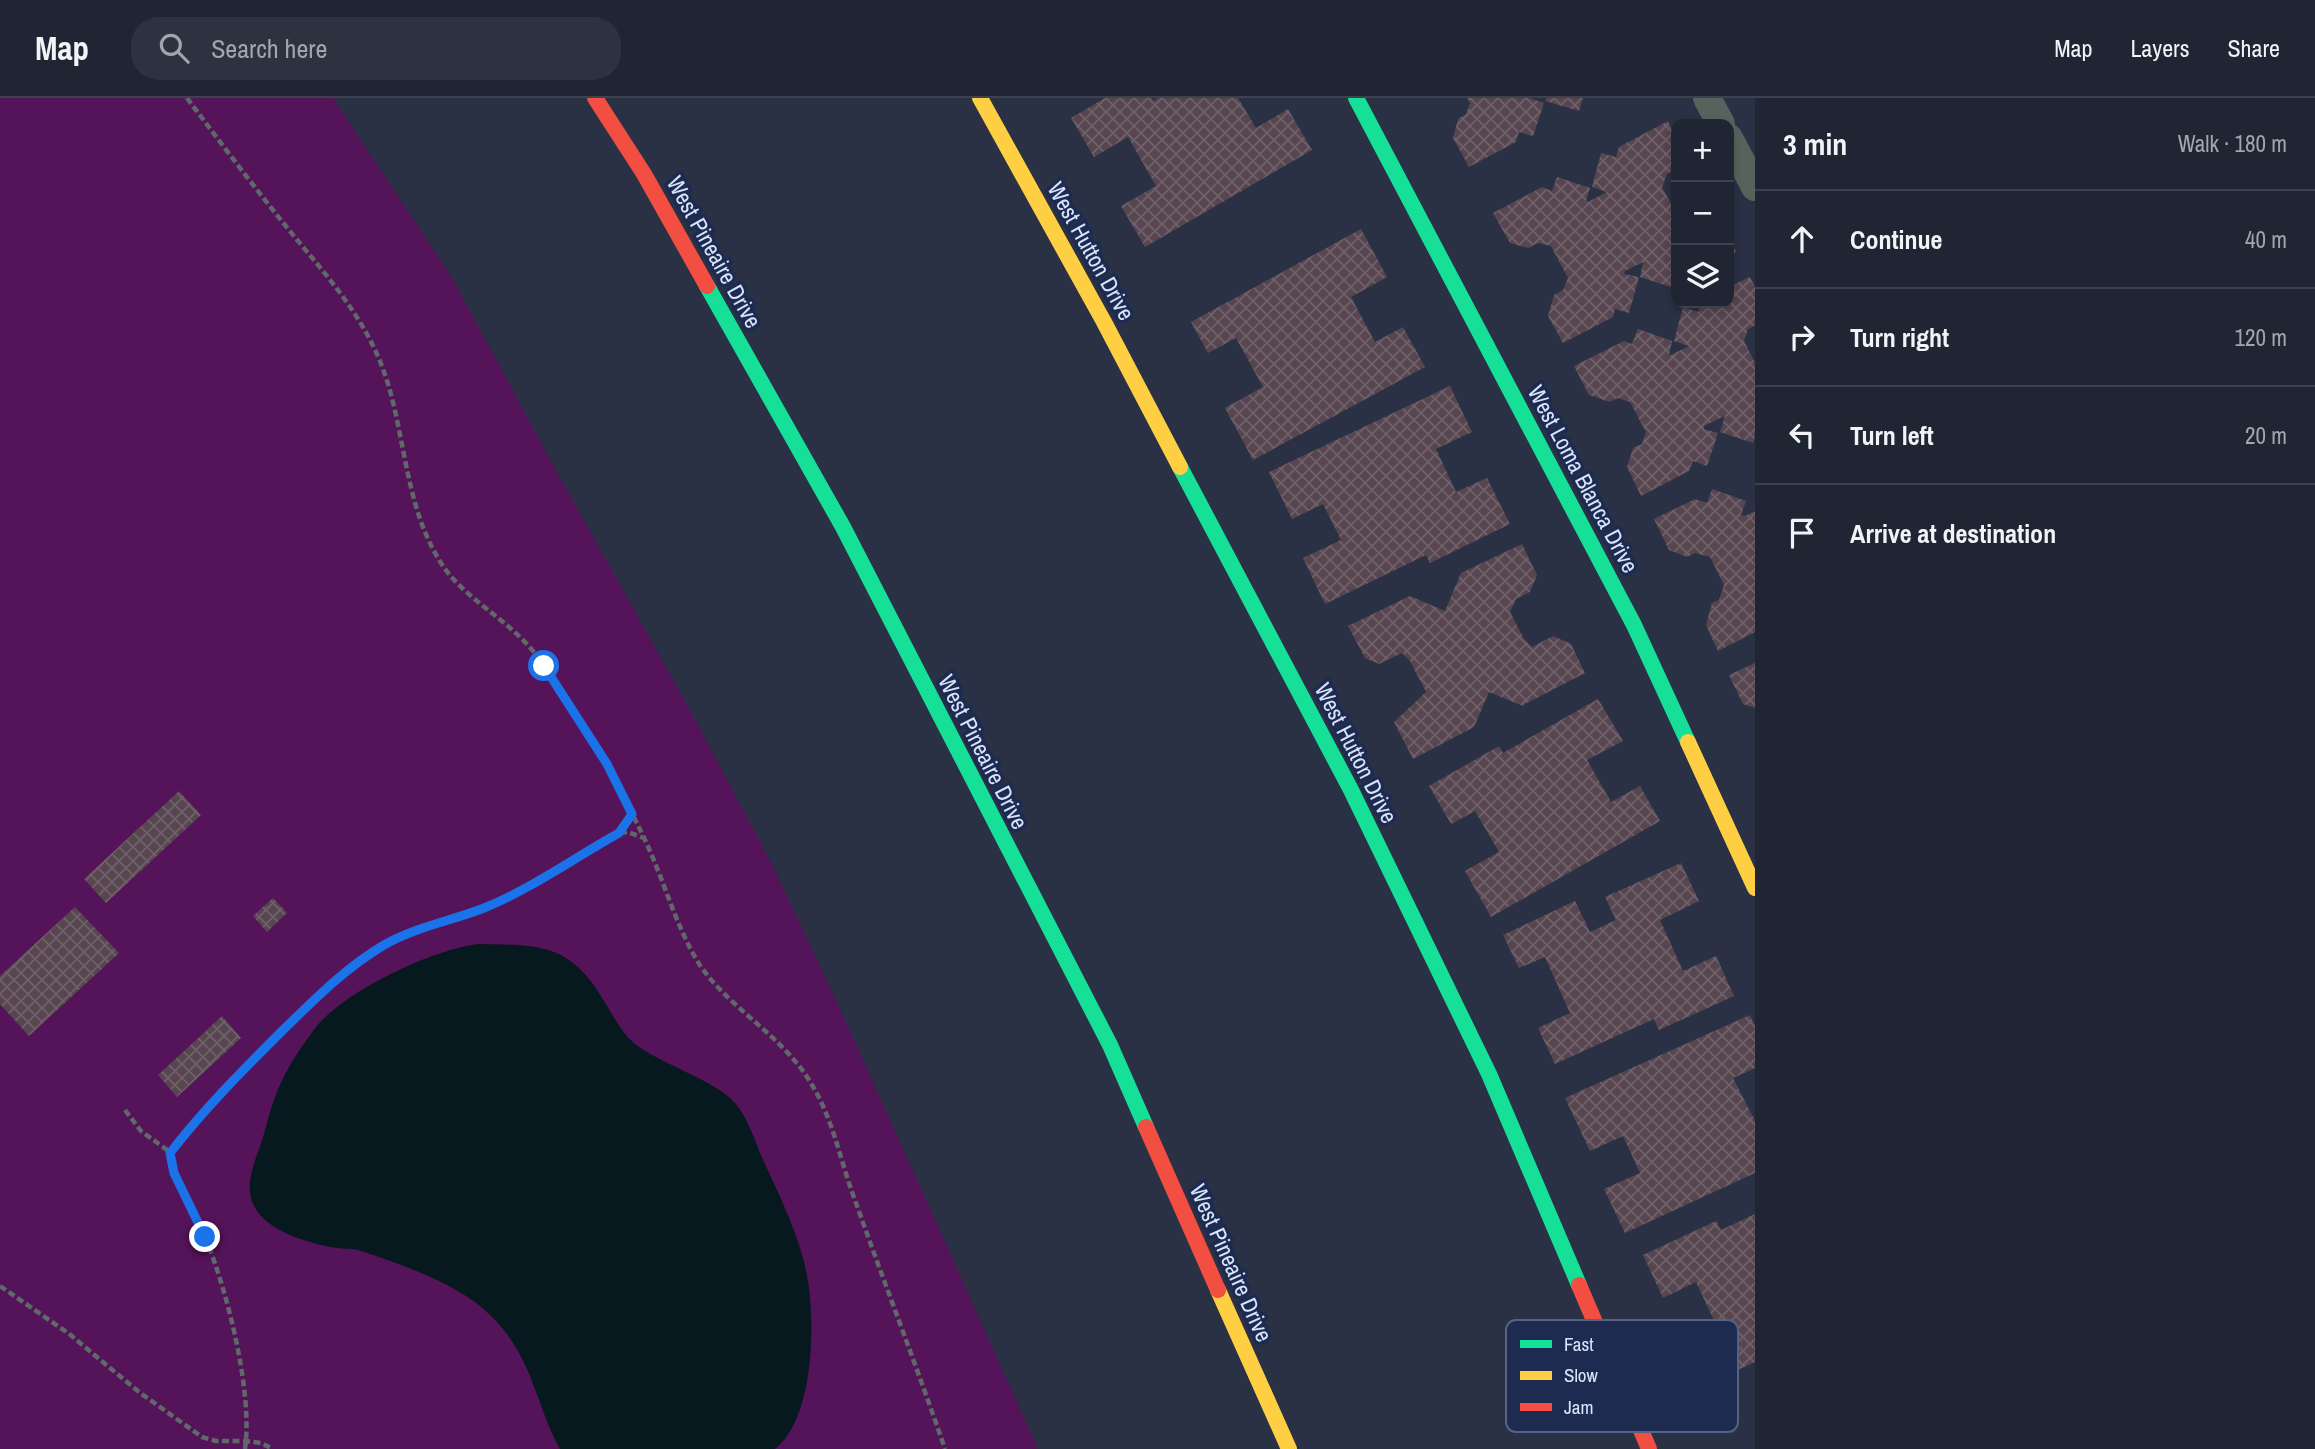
<!DOCTYPE html>
<meta charset="utf-8">
<style>
body{margin:0;font-family:"Archivo Narrow",sans-serif;background:#2d3140;color:#f1f3f6}
.controls{position:absolute;right:21px;top:21px;display:grid;overflow:hidden;border-radius:14px;box-shadow:0 4px 10px #0003}
.controls button{width:63px;height:63px;display:grid;place-items:center;padding:0;border:0;border-bottom:2px solid #3d424f;background:#202534;color:#f1f3f6;font:35px sans-serif}
.stop{position:absolute;width:21px;height:21px;margin:-16px;border:5px solid #1a73e8;border-radius:50%;background:#fff}
.stop.end{background:#1a73e8;border-color:#fff;box-shadow:0 2px 7px #0008}
.list{margin:0;padding:0;list-style:none}
h2{display:flex;justify-content:space-between;align-items:center;height:91px;margin:0;padding:0 28px;font-size:30px}
h2 small{font-size:23px;font-weight:400;color:#a2a5ac}
.list li{display:grid;grid-template-columns:46px 1fr auto;gap:21px;align-items:center;box-sizing:border-box;height:98px;padding:0 28px;border-top:2px solid #3d424f}
.list b{display:block;font-size:26px;white-space:nowrap}
.list em{font-size:23px;font-style:normal;color:#a2a5ac}
.icon{flex:none;width:38px;height:38px;fill:none;stroke:currentColor;stroke-width:2;stroke-linecap:round;stroke-linejoin:round}
.map{position:relative;flex:none;width:1755px;height:1351px;overflow:hidden}
header{display:flex;align-items:center;gap:42px;box-sizing:border-box;height:98px;padding:0 35px;background:#202534;border-bottom:2px solid #3d424f}
header strong{font-size:33px}
nav{display:flex;gap:38px;margin-inline-start:auto;font-size:24px}
.search{width:490px;height:63px;background:#2d3140;display:flex;align-items:center;gap:18px;box-sizing:border-box;padding:0 24px;border-radius:28px;color:#a2a5ac;font-size:26px}
main{display:flex}
aside{flex:1;background:#202534}
.map>svg:first-child{display:block}
.green{fill:#551359}
.water{fill:#06191e}
.building{fill:url(#building-cross-hatch)}
.lines{fill:none;stroke-linecap:round;stroke-linejoin:round}
.path{stroke:#60696a;stroke-width:4.5;stroke-dasharray:7 3.5;stroke-linecap:butt}
.street{stroke:#56635c;stroke-width:28}
.fast{stroke:#16e098;stroke-width:16}
.slow{stroke:#ffcf43;stroke-width:16}
.jam{stroke:#f24e42;stroke-width:16}
.route{stroke:#1a73e8;stroke-width:9}
.labels{text-anchor:middle;stroke-width:7;stroke-linejoin:round;paint-order:stroke}
.street-label{font-size:23px;fill:#d9e4fc;stroke:#1e2b51}
.key{fill:#1e2b51;stroke:#566284;stroke-width:2}
.key-label{font-size:19px;fill:#d9e4fc}
</style>
<header>
<strong>Map</strong>
<div class="search"><svg class="icon" aria-label="search" viewBox="0 0 24 24"><circle cx="10" cy="10" r="6"/><path d="M15 15l6 6"/></svg>Search here</div>
<nav><a>Map</a><a>Layers</a><a>Share</a></nav>
</header>
<main>
<div class="map">
<svg width="1755" height="1351" viewBox="0 0 1755 1351">
<defs>
<pattern id="building-cross-hatch" width="8" height="8" patternUnits="userSpaceOnUse" patternTransform="scale(1.75)"><rect width="8" height="8" fill="#57464f"/><path d="M0 0l8 8M0 8l8-8" fill="none" stroke="#6f6169"/></pattern>
</defs>
<rect width="100%" height="100%" fill="#2a3145"/>
<path class="green" d="M0,0H333L451,178L558,376L684,601L774,770L852,937L1038,1351H0Z"/>
<path class="water" d="M478,846C540,847 570,845 604,903C614,919 623,938 639,949C665,967 717,984 735,1005C748,1020 755,1043 763,1062C778,1094 793,1125 803,1160C817,1207 817,1319 775,1351H560C534,1303 533,1258 490,1217C458,1185 400,1166 358,1152C351,1150 344,1151 337,1150C312,1146 272,1135 257,1113C242,1091 254,1065 262,1043C266,1029 269,1015 274,1002C282,978 298,953 313,933C341,894 431,852 478,846Z"/>
<path class="building" d="M1105,0H1152L1153,3L1158,0H1238L1256,30L1288,11L1312,52L1145,149L1121,108L1156,88L1128,39L1094,59L1071,20Z
M1467,0H1529L1544,5L1533,38L1519,34L1516,44L1469,69L1453,40L1458,21L1466,16L1470,5Z
M1546,0H1583L1579,13L1545,3Z
M1668,23L1676,40V70L1667,76L1662,89L1676,115V182L1674,190L1640,179L1643,164L1625,173L1624,176L1639,179L1629,215L1615,211L1613,219L1563,245L1548,218L1554,197L1563,192L1568,180L1551,148L1538,145L1528,150L1510,145L1493,115L1542,89L1552,93L1557,79L1590,90L1586,103L1588,104L1607,94L1592,89L1601,55L1616,59L1619,49Z
M1361,131L1387,179L1351,199L1375,244L1403,229L1425,269L1253,362L1225,310L1263,289L1236,240L1208,255L1191,224Z
M1729,139L1736,154L1729,157Z
M1750,179L1755,189V227L1748,231L1744,243L1755,265V338L1753,345L1720,334L1725,318L1704,328V331L1718,335L1707,368L1693,363L1689,373L1641,398L1627,369L1633,350L1642,346L1646,334L1630,304L1618,300L1610,304L1589,297L1574,268L1624,243L1632,246L1638,231L1672,243L1669,258L1689,248L1674,243L1683,209L1698,214L1701,205H1729V189Z
M1450,288L1472,334L1436,351L1456,394L1487,380L1510,426L1430,465L1426,457L1325,506L1303,460L1341,442L1323,406L1292,421L1269,374Z
M1712,391L1746,403L1741,417L1745,418L1755,413V534L1718,553L1706,527L1712,505L1719,502L1724,487L1710,459L1695,455L1687,459L1669,452L1654,421L1695,401L1707,405Z
M1522,446L1537,477L1530,494L1516,501L1510,514L1524,541L1532,549L1553,538L1571,546L1585,575L1527,605L1523,608L1489,594L1474,629L1413,661L1394,624L1426,594L1410,563L1402,555L1379,566L1365,560L1348,528L1410,498L1445,513L1461,475Z
M1755,565V610L1743,606L1729,577Z
M1598,601L1623,643L1587,662L1611,704L1640,688L1660,723L1491,819L1465,773L1499,754L1475,713L1451,726L1429,688L1499,648L1503,655Z
M179,693L201,717L106,805L84,781Z
M1681,765L1699,803L1660,822L1683,873L1716,858L1734,898L1659,932L1654,921L1555,966L1538,930L1570,915L1545,859L1519,870L1503,837L1575,803L1590,834L1616,822L1605,799Z
M273,800L287,815L267,834L253,818Z
M75,809L119,855L29,938L0,906V878Z
M1750,917L1755,928V970L1733,980L1755,1023V1075L1625,1135L1604,1091L1640,1075L1623,1038L1590,1053L1565,1000Z
M222,918L241,940L177,999L158,977Z
M1755,1116V1264L1697,1291L1678,1250L1718,1231L1696,1184L1663,1200L1643,1157L1716,1123L1721,1132Z"/>
<g class="lines">
<path class="path" d="M187,0C220,44 254,89 289,132C321,171 355,208 376,254C407,321 400,401 441,465C466,504 513,522 542,565C580,622 616,680 645,742C663,780 674,822 695,859C722,907 783,936 812,987C834,1023 841,1066 856,1105C885,1187 917,1269 945,1351
M620,735L628,734L644,740
M125,1012L141,1033L170,1054
M0,1188L68,1235L139,1294L202,1339L216,1343H246L261,1345L273,1351
M245,1351C253,1296 228,1196 207,1144C194,1114 176,1087 170,1054L223,993L272,943L324,892L364,860L404,837L482,811L503,801L619,735L632,716"/>
<path class="street" d="M1707,0L1721,26
M1729,40L1755,89"/>
<path class="fast" d="M1356,0L1634,527L1688,644
M707,188L843,429L1110,947L1146,1029
M1180,369L1351,692L1489,976L1579,1187"/>
<path class="slow" d="M980,0L1104,224L1180,369
M1688,644L1755,790
M1218,1192L1289,1351"/>
<path class="jam" d="M595,0L644,76L707,188
M1146,1029L1218,1192
M1579,1187L1649,1351"/>
</g>
<g class="lines">
<path class="route" d="M205,1139L174,1075L170,1055C204,1011 243,972 282,933C314,902 345,870 384,847C415,829 451,823 484,810C531,791 574,760 619,735L632,716L607,666L544,568"/>
</g>
<g class="labels">
<g class="street-label">
<text transform="translate(1091 153) rotate(61)" y="8">West Hutton Drive</text>
<text transform="translate(714 154) rotate(61)" y="8">West Pineaire Drive</text>
<text transform="translate(1583 381) rotate(62)" y="8">West Loma Blanca Drive</text>
<text transform="translate(983 654) rotate(63)" y="8">West Pineaire Drive</text>
<text transform="translate(1356 655) rotate(63)" y="8">West Hutton Drive</text>
<text transform="translate(1231 1165) rotate(66)" y="8">West Pineaire Drive</text>
</g>
</g>
<rect x="1506" y="1222" width="232" height="112" rx="10" class="key"/>
<rect x="1520" y="1242" width="32" height="8" fill="#16e098"/>
<rect x="1520" y="1273" width="32" height="9" fill="#ffcf43"/>
<rect x="1520" y="1305" width="32" height="8" fill="#f24e42"/>
<g class="key-label">
<text x="1564" y="1253">Fast</text>
<text x="1564" y="1284">Slow</text>
<text x="1564" y="1316">Jam</text>
</g>
</svg>
<div class="controls">
<button>+</button>
<button>−</button>
<button><svg class="icon" aria-label="layers" viewBox="0 0 24 24"><path d="M12 4l9 5-9 5-9-5zM3 14l9 5 9-5"/></svg></button>
</div>
<div class="stop" style="left:544px;top:568px"></div>
<div class="stop end" style="left:205px;top:1139px"></div>
</div>
<aside>
<h2>3 min<small>Walk · 180 m</small></h2>
<ul class="list">
<li><svg class="icon" aria-label="ahead" viewBox="0 0 24 24"><path d="M12 20V5M6 11l6-6 6 6"/></svg><div><b>Continue</b></div><em>40 m</em></li>
<li><svg class="icon" aria-label="right" viewBox="0 0 24 24"><path d="M7 20v-9h11M14 6l5 5-5 5"/></svg><div><b>Turn right</b></div><em>120 m</em></li>
<li><svg class="icon" aria-label="left" viewBox="0 0 24 24"><path d="M17 20v-9H6M10 6l-5 5 5 5"/></svg><div><b>Turn left</b></div><em>20 m</em></li>
<li><svg class="icon" aria-label="arrive" viewBox="0 0 24 24"><path d="M6 21V4h12l-3 4 3 4H6"/></svg><div><b>Arrive at destination</b></div></li>
</ul>
</aside>
</main>
